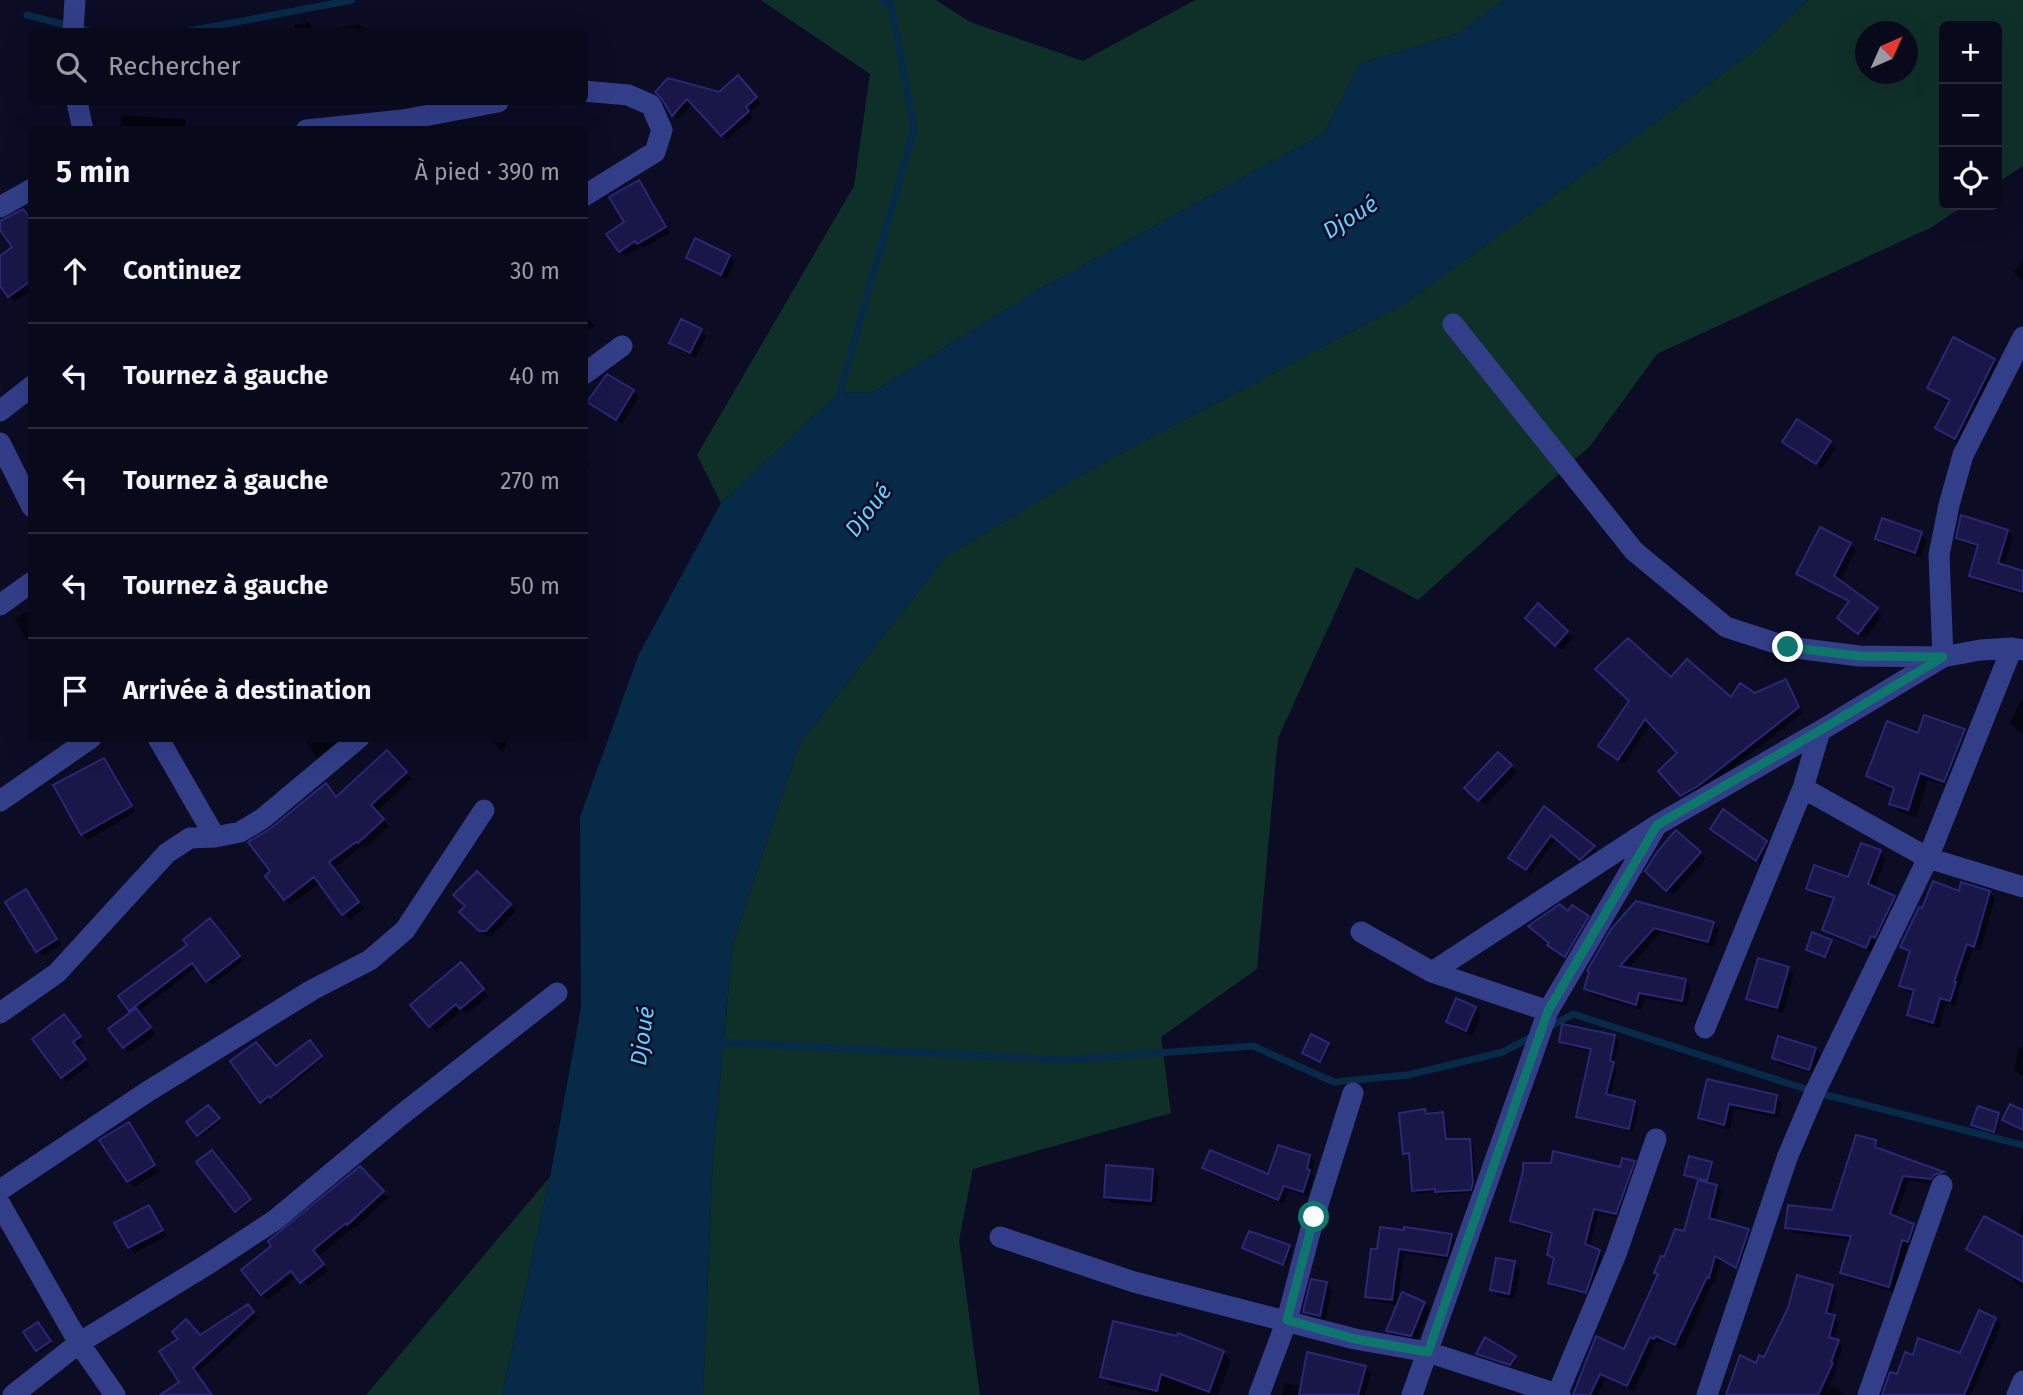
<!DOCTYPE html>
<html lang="fr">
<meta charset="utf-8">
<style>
body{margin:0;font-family:"Fira Sans",sans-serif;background:#171729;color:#f1f3f6}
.controls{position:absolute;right:21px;top:21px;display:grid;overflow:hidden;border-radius:10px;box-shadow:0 7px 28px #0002}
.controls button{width:63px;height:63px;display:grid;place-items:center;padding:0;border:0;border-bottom:2px solid #292a3b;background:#09091c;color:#f1f3f6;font:35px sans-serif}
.compass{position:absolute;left:1855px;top:21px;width:63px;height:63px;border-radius:50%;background:#09091c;box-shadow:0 7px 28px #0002;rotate:45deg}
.stop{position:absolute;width:21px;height:21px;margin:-16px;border:5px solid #0f766e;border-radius:50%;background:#fff}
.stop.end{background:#0f766e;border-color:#fff;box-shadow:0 2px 7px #0008}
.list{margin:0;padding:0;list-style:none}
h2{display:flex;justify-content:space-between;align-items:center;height:91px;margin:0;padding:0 28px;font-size:30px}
h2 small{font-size:23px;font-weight:400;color:#999aa3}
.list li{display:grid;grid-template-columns:46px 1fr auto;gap:21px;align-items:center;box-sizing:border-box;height:105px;padding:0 28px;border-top:2px solid #292a3b}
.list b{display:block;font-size:26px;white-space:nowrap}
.list em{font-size:23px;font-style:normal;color:#999aa3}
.icon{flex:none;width:38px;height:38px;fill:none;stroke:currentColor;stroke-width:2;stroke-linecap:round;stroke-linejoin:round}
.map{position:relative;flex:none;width:2023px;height:1395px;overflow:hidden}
.search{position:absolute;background:#09091c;box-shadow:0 7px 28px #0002;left:28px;top:28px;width:560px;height:77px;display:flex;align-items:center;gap:18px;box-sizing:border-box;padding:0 24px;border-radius:10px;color:#999aa3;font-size:26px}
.panel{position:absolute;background:#09091c;box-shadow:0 7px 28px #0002;left:28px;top:126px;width:560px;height:616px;border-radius:10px}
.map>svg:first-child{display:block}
.green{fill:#0f3029;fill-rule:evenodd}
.water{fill:#072a49}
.shadow{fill:#0007}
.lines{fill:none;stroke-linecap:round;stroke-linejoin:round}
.stream{stroke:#072a49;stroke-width:7}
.building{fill:#181748;stroke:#292776;stroke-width:2}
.minor{stroke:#333e89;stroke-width:21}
.route{stroke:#0f766e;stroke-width:9}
.labels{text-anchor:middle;stroke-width:5;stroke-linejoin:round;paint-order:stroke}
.water-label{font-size:23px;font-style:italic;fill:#5fd0ff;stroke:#0c0c25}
</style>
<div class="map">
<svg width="2023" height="1395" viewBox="0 0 2023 1395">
<rect width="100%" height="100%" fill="#0c0c25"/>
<path class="green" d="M761,0H936L970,22L1083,61L1195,0H1504L1459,33L1360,64L1324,133L1031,294L871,393L840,392L721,503L697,455L854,186L870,74Z
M1808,0H2023V166L1997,183V26H1944V205H1965L1932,227L1657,354L1590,446L1418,600L1356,567L1278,738L1257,969L1161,1037L1171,1113L973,1169L959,1240L980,1395H703L713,1154L733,943L800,743L945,557L1095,467L1404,304L1751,53ZM1866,32H1908V74H1866Z
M550,1177L502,1395H366Z"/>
<path class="water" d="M1504,0H1808L1751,53L1404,304L1095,467L945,557L800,743L733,943L713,1154L703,1395H502L550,1177L581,1008L580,817L639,654L721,503L840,392L871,393L1031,294L1324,133L1360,64L1459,33Z"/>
<path class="shadow" d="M309,22L315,31L359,24L365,32H295L294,25Z
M738,78L761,103L750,113L753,117L727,140L693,102L678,119L665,99L720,94Z
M121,115L184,119L186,122V130H121Z
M638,182L670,233L643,248L641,246L626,257L609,235L626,222Z
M32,221V290L15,302L0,283V258L15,248L0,227V224Z
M729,256L735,262L727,279L694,264L688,258Z
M2023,261V281L2013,271Z
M584,314L595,326L584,335Z
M700,330L707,336L696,358L677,349L671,343Z
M1994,360L2004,370L1965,447L1947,437L1937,428L1950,403L1939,397L1929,388Z
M633,391L639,397L622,424L590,402Z
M1784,441L1830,443L1835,449L1822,469Z
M584,458L590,464L584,470Z
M1883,520L1921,534L1927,540L1921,558L1883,545L1877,539Z
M2007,532L2013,537L2004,566L2023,572V595L1976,581L1971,576L1979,548L1963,543L1958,537Z
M1850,544L1856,550L1840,582L1882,616L1865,639L1845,623L1850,603L1804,580L1798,574Z
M1538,606L1573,638L1562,650L1527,618Z
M32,609V648L14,619Z
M1671,680L1731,700L1755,695L1785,681L1791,686L1803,713L1703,791L1687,800L1660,771L1680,753L1651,723L1624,764L1606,751L1631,701Z
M2021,700L2023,702V734L2009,724Z
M1925,717L1965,731L1973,739L1953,788L1928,780L1916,817L1899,812L1891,803L1895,792L1876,784L1868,776L1919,735Z
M303,738H340L343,745L319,761Z
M489,738H510L502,752Z
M387,753L412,779L376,812L389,826L365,848L363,846L334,868L364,909L349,920L320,883L291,905L285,899L337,799Z
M1498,755L1517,772L1485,805L1467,788Z
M104,760L110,766L136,812L88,840L82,834Z
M1545,809L1594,847L1598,852L1586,863L1556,839L1531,874L1515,862Z
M1718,835L1766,842L1772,848L1763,866Z
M1880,852L1886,858L1874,888L1894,898L1900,904L1872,952L1830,936L1824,930L1835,901L1814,894L1808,888L1849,879Z
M1700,853L1706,859L1673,895L1653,877Z
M477,873L516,911L492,936H486L461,912L467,906Z
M26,891L61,945L43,956L37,950Z
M1989,892L1995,898L1980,951L1973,949L1959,988L1956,1006L1946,1003L1939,1028L1915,1021L1909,1015L1914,994L1907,991L1901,985L1910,953L1902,947L1960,893Z
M1569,914L1587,917L1593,923L1571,961L1549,945Z
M1713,923L1719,930L1714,947L1660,933L1628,969L1685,981L1691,987L1687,1006L1644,998L1642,1010L1592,995L1586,989L1613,930Z
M214,924L243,961L212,985L197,967L138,1012L156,1034L130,1053L124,1047L133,1012L131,1010Z
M1831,941L1833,944L1828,958L1808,949Z
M1788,968L1794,974L1783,1013L1754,1004L1748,998Z
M467,970L488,996L467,1014L462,1010L436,1032L430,1026Z
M1475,1009L1481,1015L1472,1036L1454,1028L1448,1022Z
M69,1021L84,1042L77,1048L90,1065L67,1082L62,1077Z
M1614,1037L1619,1041L1614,1064L1617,1068L1610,1097L1634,1102L1639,1107L1633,1132L1582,1120L1578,1116L1592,1052L1565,1046L1561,1041Z
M1328,1044L1330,1047L1322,1063L1307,1055Z
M312,1045L323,1060L274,1099L272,1098L263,1105L261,1102L276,1068Z
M2019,1047L2023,1048V1077L2014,1070Z
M1815,1049L1821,1055L1815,1074L1780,1064L1774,1058Z
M1709,1081L1776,1097L1782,1103L1779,1118L1734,1109L1730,1130L1706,1124L1700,1118Z
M208,1107L221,1122L201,1137L189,1122Z
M1424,1111L1429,1116L1442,1114L1446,1117L1449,1141H1469L1473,1145L1476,1187L1474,1192L1440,1195L1437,1192L1417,1194L1413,1190L1411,1156L1405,1153Z
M1998,1114L2001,1117L1996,1133L1973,1125Z
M129,1124L135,1130L160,1172L134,1187L128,1181Z
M1875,1142L1881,1148L1880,1151L1943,1174L1947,1178L1937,1184L1909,1181L1895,1218L1913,1226L1919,1231L1914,1246L1908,1244L1894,1292L1848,1278L1842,1273L1852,1240L1793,1233L1787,1227L1833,1212Z
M214,1154L252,1202L239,1213L236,1210Z
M1309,1156L1315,1161L1311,1174L1314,1176L1308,1196L1289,1190L1283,1204L1209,1173L1204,1168L1269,1176Z
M1634,1162L1638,1167L1620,1218L1599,1213L1589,1247L1603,1256L1590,1296L1554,1287L1550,1282L1556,1260L1548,1255L1554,1236L1516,1225L1512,1220Z
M1711,1164L1713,1166L1708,1184L1716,1186L1722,1192L1715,1221L1748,1230L1754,1236L1742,1272L1721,1261L1715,1283L1713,1282L1682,1350L1662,1341L1661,1343L1656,1342L1634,1391L1606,1378L1598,1395H1574L1625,1352L1659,1276L1656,1272L1685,1233L1699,1180L1685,1174Z
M360,1168L388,1198L354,1229L353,1228L318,1257L328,1271L308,1287L298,1276L268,1300L262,1294Z
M1152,1170L1159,1176L1156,1206L1112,1203L1106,1197Z
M149,1207L155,1213L167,1236L135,1253L129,1247Z
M2023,1208V1289L2013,1281L2015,1278L1974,1255L1968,1249L2018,1237Z
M1451,1236L1457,1241L1452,1260L1404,1253L1397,1305L1372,1301L1367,1296L1373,1251Z
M1289,1246L1292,1249L1286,1266L1244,1248Z
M1514,1263L1520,1269L1515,1299L1498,1296L1492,1290Z
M1326,1284L1332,1290L1325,1321L1311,1317L1305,1311Z
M1832,1287L1837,1292L1831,1316L1839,1322L1834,1340L1843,1347L1835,1368L1837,1369L1829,1386L1839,1389L1844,1395H1727L1765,1359Z
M1424,1303L1430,1309L1417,1341L1394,1337L1388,1331Z
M253,1311L258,1318L197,1373L212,1395H171L182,1383L200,1337Z
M1995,1319L2001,1325L1971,1395H1884L1914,1357L1961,1355Z
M41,1327L52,1344L40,1353L26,1332Z
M1179,1335L1223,1352L1231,1360L1218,1395H1153L1110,1385L1102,1377L1178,1338Z
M1478,1353L1514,1358L1517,1360L1513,1366Z
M1308,1354L1366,1368L1371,1374L1365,1395H1282L1284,1383L1302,1386Z"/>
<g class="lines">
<path class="stream" d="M27,15L93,32
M184,32L352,0
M845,400L840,392L914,129L891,4L882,0
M1549,1027L1573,1014L1815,1092L2023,1145
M716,1042L1064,1060L1253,1046L1334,1082L1408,1075L1503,1052L1535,1035"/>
</g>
<path class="building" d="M738,75L757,97L746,107L749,111L721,136L687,99L672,116L662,99L655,92L668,78L719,92Z
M639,180L666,227L637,244L635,241L619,252L606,234L624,222L609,197Z
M23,209L32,220V280L8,297L0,286V256L12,247L0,230V221Z
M695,238L730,255L721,275L686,258Z
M681,319L702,329L690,353L669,343Z
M1953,337L1995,359L1955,439L1935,428L1950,400L1927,388Z
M607,374L634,390L616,420L587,402Z
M1797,419L1831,441L1816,464L1782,442Z
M1961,515L2008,530L1998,563L2023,571V592L1969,576L1978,545L1956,538Z
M1882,518L1922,532L1915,553L1875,539Z
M1820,527L1851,543L1834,576L1878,608L1858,634L1837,618L1849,601L1796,574Z
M1538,603L1568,631L1555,646L1525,618Z
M1628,638L1671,677L1687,659L1731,697L1740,683L1755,693L1786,679L1799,707L1698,786L1680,796L1658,771L1677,753L1645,719L1618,760L1598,746L1629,701L1595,669Z
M1924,715L1965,729L1944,782L1920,773L1908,810L1889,804L1894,788L1866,776L1887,721L1918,733Z
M387,750L407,772L371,805L384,819L358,843L356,842L329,862L359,902L342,915L314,877L284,900L265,876L270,871L248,842L270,829L326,783L336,797Z
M1498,752L1512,765L1478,801L1464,788Z
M104,758L132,806L81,835L53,785Z
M1544,806L1595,846L1580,860L1551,835L1526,870L1508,858Z
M1723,809L1767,841L1756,861L1710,829Z
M1676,830L1701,852L1666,891L1645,871L1657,852Z
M1861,843L1881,850L1868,884L1895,896L1875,938L1871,936L1866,948L1822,930L1834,898L1806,889L1814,865L1848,877Z
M477,871L511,904L486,931H479L459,912L465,906L453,895Z
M1933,881L1959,891L1961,882L1990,891L1974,947L1967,944L1954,982H1956L1950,1001L1940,998L1933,1023L1907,1015L1914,990L1899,986L1910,951L1900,947L1919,907L1922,908Z
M26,889L57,939L36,952L5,902Z
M1636,901L1714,922L1708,942L1654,928L1620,966L1686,979L1682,1001L1639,993L1636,1005L1584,989L1589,972L1587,971L1611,929Z
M1560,904L1568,911L1572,905L1589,916L1565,957L1547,945L1549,943L1528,926Z
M210,918L240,956L206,982L192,963L129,1011L118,996L187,945L183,940Z
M1812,932L1832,940L1825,957L1806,950Z
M1758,958L1789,967L1777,1008L1746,999Z
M461,962L484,989L460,1009L456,1004L429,1027L410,1005Z
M1456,998L1476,1007L1466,1031L1446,1022Z
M136,1008L151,1027L123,1048L108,1029Z
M64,1014L81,1036L73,1042L86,1059L61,1078L32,1039Z
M1562,1024L1615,1035L1610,1061L1614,1062L1606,1094L1635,1101L1629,1129L1576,1117L1591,1049L1559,1042Z
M1311,1034L1329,1043L1320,1062L1302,1053Z
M1778,1036L1816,1048L1809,1070L1772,1058Z
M310,1040L322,1056L270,1098L269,1096L260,1103L230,1061L256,1042L276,1066Z
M1707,1079L1777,1095L1774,1113L1729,1104L1724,1125L1698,1118Z
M2010,1104L2023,1110V1130L2002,1120Z
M208,1105L220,1118L197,1136L186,1122Z
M1978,1106L1999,1113L1994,1132L1971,1125Z
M1425,1109L1426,1114L1443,1112L1446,1139H1470L1473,1183L1471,1190L1435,1192V1189L1412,1191L1409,1153L1403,1154L1399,1113Z
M129,1122L155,1165L127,1182L99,1140Z
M1856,1135L1876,1140L1875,1147L1944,1172L1934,1175L1931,1179L1903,1176L1890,1214L1914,1224L1908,1242L1902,1240L1889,1287L1840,1273L1851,1236L1785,1228L1788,1205L1832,1210Z
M1278,1145L1310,1155L1307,1169L1310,1170L1303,1192L1284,1186L1278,1200L1202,1168L1210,1150L1268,1174Z
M212,1150L251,1199L235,1212L196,1162Z
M1553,1151L1620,1167L1622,1158L1635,1161L1616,1214L1594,1209L1585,1244L1600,1250L1586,1293L1548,1283L1554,1258L1547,1255L1552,1233L1510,1221L1523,1171V1163H1551Z
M1689,1156L1712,1162L1707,1181L1684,1175Z
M1106,1165L1153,1169L1151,1201L1104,1197Z
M360,1166L384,1191L347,1225L346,1223L313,1250L324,1264L300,1283L291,1271L261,1295L241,1270L271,1246L268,1241Z
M1698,1180L1717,1185L1709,1218L1749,1229L1736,1268L1715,1256L1709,1278L1707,1277L1675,1345L1656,1336L1654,1339L1650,1337L1627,1386L1600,1374L1590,1395H1573L1596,1336L1624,1349L1658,1274L1654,1273L1661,1256L1664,1257L1675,1229L1684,1231Z
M149,1205L163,1230L128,1248L114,1223Z
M1984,1216L2023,1237V1282L1966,1249Z
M1380,1227L1404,1230V1227L1452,1234L1447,1256L1399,1249L1392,1300L1365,1297L1371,1249H1377Z
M1249,1231L1290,1245L1283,1265L1242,1248Z
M1496,1258L1515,1261L1509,1294L1490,1290Z
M1797,1275L1833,1285L1826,1313L1835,1315L1829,1337L1839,1340L1831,1362L1833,1363L1818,1395H1726L1740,1355L1756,1363L1759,1355L1764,1357L1788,1308Z
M1311,1279L1327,1282L1320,1316L1303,1312Z
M1402,1292L1425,1302L1411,1336L1386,1331Z
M248,1304L254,1312L193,1368L212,1395H160L179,1382L159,1351L178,1339L172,1332L186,1319L200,1335Z
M1979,1310L1996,1318L1964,1395H1882L1890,1372L1897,1374L1905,1352L1913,1355L1918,1338L1960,1353Z
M1113,1321L1177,1336L1178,1333L1224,1351L1209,1392L1161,1374L1157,1391L1100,1377Z
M38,1322L51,1341L36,1351L23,1332Z
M1485,1337L1516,1356L1510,1365L1476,1354Z
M1307,1352L1366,1366L1358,1395H1299Z"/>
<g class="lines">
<path class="minor" d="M73,32L75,0
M584,91L628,95L651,105L662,130L655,152L584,196
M77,102L83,130
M306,130L403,120L498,102
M0,207L32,189
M1453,324L1634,551L1726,627L1788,647L1859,656L1943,657L1980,650L2012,648L2023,650
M584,374L622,346
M0,411L32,386
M0,443L32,507
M0,605L32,582
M158,738L215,837
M1803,788L1928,858L2023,887
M0,801L91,738
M1361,932L1432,972L1548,1011
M1432,972L1657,825L1820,731L1943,657L1939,555L1949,505L1963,455L2023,337
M0,1013L57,973L167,853L190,838L215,837L240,832L262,819L359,738
M1705,1028L1803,788L1820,731
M0,1190L147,1092L312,990L370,960L405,930L484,810
M0,1204L79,1343L115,1395
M1000,1237L1134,1282L1355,1339L1428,1352L1560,1395
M13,1395L79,1343L208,1264L275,1220L400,1116L557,993
M1259,1395L1287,1320L1314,1217L1353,1093
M1412,1395L1548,1011L1654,830
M1557,1395L1616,1254L1656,1139
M1707,1395L1787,1158L1815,1092L1928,858L2012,648
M1868,1395L1942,1185
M2017,1395L2023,1381"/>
</g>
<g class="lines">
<path class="route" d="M1314,1217L1287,1320L1355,1339L1428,1352L1548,1011L1657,825L1819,731L1943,657L1859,656L1788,647"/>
</g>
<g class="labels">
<g class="water-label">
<text transform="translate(1350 217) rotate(-32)" y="8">Djoué</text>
<text transform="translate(868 510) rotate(-52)" y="8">Djoué</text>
<text transform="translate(642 1036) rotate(-82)" y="8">Djoué</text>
</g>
</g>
</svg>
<div class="controls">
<button>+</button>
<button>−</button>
<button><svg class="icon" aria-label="locate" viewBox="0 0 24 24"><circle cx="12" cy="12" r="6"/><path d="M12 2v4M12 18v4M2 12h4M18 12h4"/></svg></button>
</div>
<svg class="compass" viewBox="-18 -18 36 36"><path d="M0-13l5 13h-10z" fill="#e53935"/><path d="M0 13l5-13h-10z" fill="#999aa3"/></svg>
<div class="stop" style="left:1314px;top:1217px"></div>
<div class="stop end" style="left:1788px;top:647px"></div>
<div class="search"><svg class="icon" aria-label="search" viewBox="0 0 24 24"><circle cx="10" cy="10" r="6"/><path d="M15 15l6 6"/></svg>Rechercher</div>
<section class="panel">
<h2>5 min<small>À pied · 390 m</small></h2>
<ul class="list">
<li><svg class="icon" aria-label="ahead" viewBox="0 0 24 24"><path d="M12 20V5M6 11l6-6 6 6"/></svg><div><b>Continuez</b></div><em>30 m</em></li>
<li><svg class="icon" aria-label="left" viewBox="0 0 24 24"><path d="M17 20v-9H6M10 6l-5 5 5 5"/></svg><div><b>Tournez à gauche</b></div><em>40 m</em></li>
<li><svg class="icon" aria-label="left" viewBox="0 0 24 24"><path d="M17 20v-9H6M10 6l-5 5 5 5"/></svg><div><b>Tournez à gauche</b></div><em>270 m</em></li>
<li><svg class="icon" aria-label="left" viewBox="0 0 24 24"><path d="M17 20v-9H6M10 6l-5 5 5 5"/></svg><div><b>Tournez à gauche</b></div><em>50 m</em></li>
<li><svg class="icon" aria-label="arrive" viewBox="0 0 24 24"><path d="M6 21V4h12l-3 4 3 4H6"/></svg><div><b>Arrivée à destination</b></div></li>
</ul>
</section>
</div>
